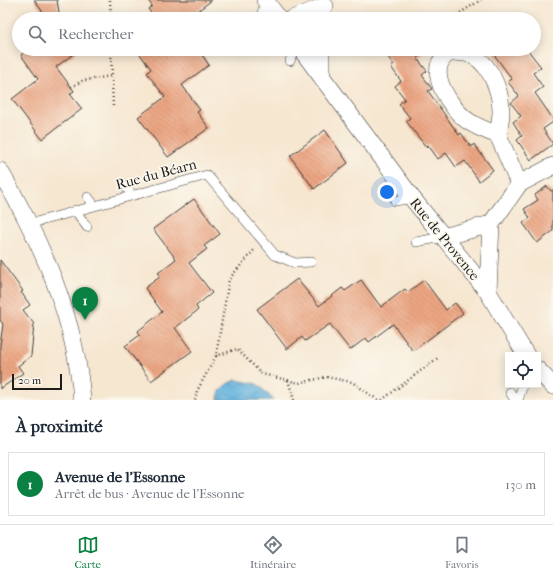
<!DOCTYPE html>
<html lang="fr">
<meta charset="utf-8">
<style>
body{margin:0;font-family:"IM FELL French Canon",serif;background:#f2f2f3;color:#1f2937}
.controls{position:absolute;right:12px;bottom:12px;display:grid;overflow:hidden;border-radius:0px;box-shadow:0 2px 10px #0003}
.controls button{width:36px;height:36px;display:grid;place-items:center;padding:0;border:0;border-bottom:1px solid #e0e1e3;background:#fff;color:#1f2937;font:20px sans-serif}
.scale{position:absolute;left:12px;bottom:10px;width:50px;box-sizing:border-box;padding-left:4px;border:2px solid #1c1c1c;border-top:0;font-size:11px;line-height:14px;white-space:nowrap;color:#1c1c1c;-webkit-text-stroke:3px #fbf7ec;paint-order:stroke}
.you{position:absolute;left:387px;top:192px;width:14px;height:14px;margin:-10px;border:3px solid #fff;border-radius:50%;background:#1a73e8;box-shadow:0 0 0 6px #1a73e833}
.badge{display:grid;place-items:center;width:26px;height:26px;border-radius:50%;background:#0b8043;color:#fff;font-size:13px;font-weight:700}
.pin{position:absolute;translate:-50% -33px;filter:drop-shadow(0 1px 2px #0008)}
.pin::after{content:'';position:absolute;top:21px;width:14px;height:12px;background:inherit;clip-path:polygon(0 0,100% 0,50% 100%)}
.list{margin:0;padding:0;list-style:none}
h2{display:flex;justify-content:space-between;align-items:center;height:52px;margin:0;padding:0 16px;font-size:17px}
h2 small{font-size:13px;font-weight:400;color:#747a83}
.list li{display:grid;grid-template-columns:26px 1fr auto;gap:12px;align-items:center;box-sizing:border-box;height:64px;margin:0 8px 8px;padding:0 8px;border:1px solid #e0e1e3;border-radius:0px}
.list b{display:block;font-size:15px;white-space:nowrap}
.list p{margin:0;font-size:13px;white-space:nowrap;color:#747a83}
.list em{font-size:13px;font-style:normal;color:#747a83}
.icon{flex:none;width:22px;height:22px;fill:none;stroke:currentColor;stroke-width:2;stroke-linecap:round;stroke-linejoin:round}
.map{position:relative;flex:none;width:553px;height:400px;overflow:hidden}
.search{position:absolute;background:#fff;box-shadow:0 2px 10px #0003;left:12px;right:12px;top:12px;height:44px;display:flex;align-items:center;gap:10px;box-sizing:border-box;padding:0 14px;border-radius:22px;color:#747a83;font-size:15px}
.sheet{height:124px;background:#fff}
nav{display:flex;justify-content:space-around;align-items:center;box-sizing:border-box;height:56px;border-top:1px solid #e0e1e3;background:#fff;font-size:11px;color:#747a83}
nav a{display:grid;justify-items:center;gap:2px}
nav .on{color:#0b8043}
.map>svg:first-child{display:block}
.water{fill:url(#water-waves);stroke:#40687d}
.building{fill:url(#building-back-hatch)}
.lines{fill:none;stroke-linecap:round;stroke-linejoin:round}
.service-casing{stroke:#3d3a37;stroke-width:10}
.minor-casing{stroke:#3d3a37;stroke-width:18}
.path{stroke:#3d3a37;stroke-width:2.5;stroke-dasharray:1 3;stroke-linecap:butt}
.service{stroke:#fff;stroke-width:9}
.minor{stroke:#fff;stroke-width:17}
.labels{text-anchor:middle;stroke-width:3.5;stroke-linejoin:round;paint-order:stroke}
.street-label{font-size:14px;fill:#1c1c1c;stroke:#fbf7ec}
</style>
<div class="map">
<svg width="553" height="400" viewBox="0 0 553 400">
<defs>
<pattern id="water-waves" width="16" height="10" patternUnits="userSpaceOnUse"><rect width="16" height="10" fill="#63b3de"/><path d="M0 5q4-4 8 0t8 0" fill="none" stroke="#5599be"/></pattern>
<pattern id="building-back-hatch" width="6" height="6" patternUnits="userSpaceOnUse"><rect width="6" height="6" fill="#eba582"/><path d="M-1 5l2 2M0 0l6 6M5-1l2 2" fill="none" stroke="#c98d70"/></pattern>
</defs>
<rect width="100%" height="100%" fill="#fbf7ec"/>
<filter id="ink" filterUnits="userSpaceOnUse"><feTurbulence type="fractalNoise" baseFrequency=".025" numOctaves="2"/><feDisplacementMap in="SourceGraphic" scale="8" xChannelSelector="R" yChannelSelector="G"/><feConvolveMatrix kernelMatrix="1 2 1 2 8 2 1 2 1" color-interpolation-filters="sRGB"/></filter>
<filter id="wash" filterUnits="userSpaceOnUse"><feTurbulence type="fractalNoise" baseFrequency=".012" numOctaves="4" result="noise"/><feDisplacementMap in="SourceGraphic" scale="16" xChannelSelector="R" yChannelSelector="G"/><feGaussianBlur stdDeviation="0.9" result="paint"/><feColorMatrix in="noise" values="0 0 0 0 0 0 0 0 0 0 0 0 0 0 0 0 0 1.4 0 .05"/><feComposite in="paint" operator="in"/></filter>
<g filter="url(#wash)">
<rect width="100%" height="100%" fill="#f6e7d1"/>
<path class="water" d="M236,380L257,384L274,400H218C218,389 227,383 236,380Z"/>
<g id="blocks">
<path class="building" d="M34,0H57L60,19H48Z
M148,0H212L187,19H156L148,9L152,6Z
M28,49H80L56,67L74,91L70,94L82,109L42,139L12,99L38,79L21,55Z
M136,49H198L209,65L182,85L200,110L197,112L209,128L168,157L138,117L165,97L147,73L151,69Z
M382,49H428L417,58L427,71L422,75L432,89L428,91L459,135L461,133L471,147L474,144L493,170L479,181L465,161L456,167L446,153L438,159L428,145L426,147L406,121L410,118L399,104L405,99L395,86L401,81L391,67L394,65Z
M490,49H527L541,67L533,73L543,87L535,93L553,119V122L543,129L553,144L531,160L517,140L522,136L513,122L521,116L511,103L519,96L508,82L512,79Z
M325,130L348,163L314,189L290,156Z
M547,186L551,191L553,190V231L537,243L523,223L530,218L524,209L538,200L535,195Z
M194,199L220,234L204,246L207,249L189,263L212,293L196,306L198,310L175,328L192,351L151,381L125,346L140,335L138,331L162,312L145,288L161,276L158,273L176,259L153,229Z
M0,260L23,291L21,292L30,305L23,310L34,324L31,356L18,366L23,373L0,389V345L3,324L0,320Z
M297,279L319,306L342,288L345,291L361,280L381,307L405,289L408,292L424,280L446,310L455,303L463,313L413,351L393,324L369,342L366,338L350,350L330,324L305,341L302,337L287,349L257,309Z"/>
</g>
</g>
<g filter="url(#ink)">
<use href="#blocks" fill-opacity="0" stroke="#3d3a37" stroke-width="1"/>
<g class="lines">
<g class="service-casing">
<path id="service" d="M260,19L266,1
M290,61L294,49
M124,184L132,195
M88,197L94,205
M395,201L412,198
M75,210L87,227
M29,224L207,175L275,255L295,263L311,262
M416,242L443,237
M510,392L515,400
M518,400L523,385"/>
</g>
<g class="minor-casing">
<path id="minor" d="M265,0L279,19
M292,19L325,6
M301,49L412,198L488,292L526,355
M321,49V71L323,80
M498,135C499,127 501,119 501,111C501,90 488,57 465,53C458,52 450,51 445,56C426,73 452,110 468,121C477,127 487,131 498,135L519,184
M0,171C41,241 76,318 82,400
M491,224L519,184L553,166
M443,237L491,224
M488,292L491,224
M538,370L553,386"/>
</g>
<path class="path" d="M110,0L111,19
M450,19L481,0
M111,49L113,107
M71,87L82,81L111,76
M216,356L237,349L262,374L299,383L326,377L352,382L378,400
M288,380L294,400
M195,400L197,391L216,356L229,279L254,250
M382,400L439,357"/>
<use href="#service" class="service"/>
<use href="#minor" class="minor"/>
</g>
</g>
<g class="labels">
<g class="street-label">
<text transform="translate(156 174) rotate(-15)" y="5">Rue du Béarn</text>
<text transform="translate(445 239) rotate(51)" y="5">Rue de Provence</text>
</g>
</g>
</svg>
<div class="controls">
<button><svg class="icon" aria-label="locate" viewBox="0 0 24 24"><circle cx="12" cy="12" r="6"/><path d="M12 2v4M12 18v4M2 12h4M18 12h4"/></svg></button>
</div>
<div class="scale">20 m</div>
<div class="you"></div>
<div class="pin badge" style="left:85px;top:320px">1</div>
<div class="search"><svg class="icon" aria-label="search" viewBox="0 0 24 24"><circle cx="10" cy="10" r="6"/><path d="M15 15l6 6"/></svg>Rechercher</div>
</div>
<section class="sheet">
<h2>À proximité<small></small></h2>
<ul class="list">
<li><span class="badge">1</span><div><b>Avenue de l'Essonne</b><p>Arrêt de bus · Avenue de l'Essonne</p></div><em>130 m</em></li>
</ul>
</section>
<nav>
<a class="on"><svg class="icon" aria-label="map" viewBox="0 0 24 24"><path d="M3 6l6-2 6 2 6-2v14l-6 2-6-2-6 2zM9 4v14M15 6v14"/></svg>Carte</a>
<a><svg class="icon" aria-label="directions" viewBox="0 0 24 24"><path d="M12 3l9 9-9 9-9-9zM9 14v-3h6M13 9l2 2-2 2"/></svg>Itinéraire</a>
<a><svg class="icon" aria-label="saved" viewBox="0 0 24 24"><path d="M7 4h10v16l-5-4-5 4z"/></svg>Favoris</a>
</nav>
